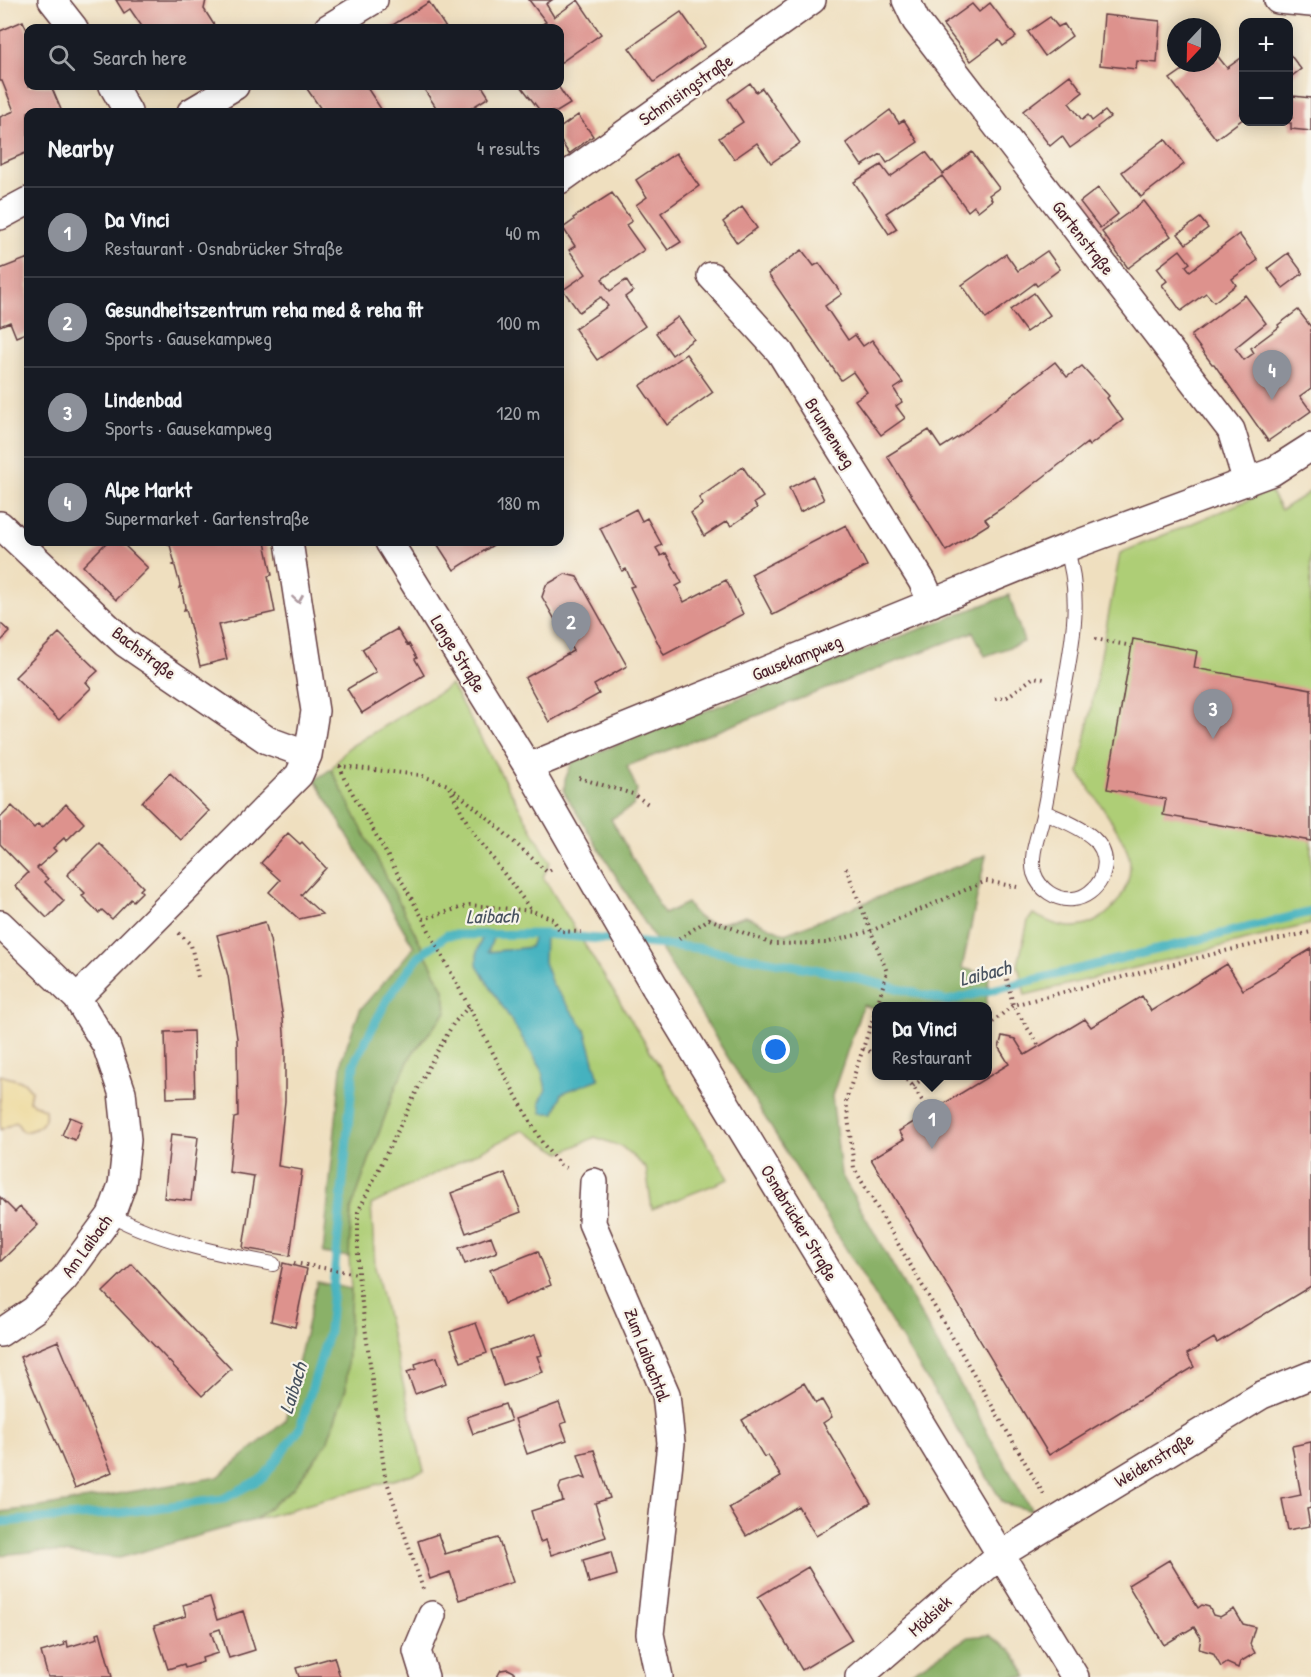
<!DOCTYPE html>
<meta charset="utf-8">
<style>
body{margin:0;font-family:"Patrick Hand",sans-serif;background:#242831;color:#f1f3f6}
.controls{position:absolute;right:18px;top:18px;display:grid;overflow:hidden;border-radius:12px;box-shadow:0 3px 15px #0003}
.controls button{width:54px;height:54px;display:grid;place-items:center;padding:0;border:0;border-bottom:2px solid #363941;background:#171b24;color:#f1f3f6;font:30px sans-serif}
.compass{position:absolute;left:1167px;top:18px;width:54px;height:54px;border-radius:50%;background:#171b24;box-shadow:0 3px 15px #0003;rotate:202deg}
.you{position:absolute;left:776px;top:1050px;width:21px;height:21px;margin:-15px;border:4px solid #fff;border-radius:50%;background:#1a73e8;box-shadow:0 0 0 9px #1a73e833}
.badge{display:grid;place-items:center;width:39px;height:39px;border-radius:50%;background:#8c9099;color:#fff;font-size:20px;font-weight:700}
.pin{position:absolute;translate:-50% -50px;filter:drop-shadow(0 2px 3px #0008)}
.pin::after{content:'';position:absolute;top:32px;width:21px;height:18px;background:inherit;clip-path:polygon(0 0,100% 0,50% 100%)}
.popup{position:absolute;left:872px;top:1002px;width:120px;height:78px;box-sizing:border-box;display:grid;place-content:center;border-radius:12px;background:#171b24;filter:drop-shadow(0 2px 4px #0005);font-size:20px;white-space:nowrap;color:#9ea1a6}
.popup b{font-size:22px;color:#f1f3f6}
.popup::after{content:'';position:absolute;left:50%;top:100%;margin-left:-12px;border:12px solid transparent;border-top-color:#171b24}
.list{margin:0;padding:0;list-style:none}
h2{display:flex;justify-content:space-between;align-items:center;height:78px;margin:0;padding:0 24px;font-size:26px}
h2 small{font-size:20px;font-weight:400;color:#9ea1a6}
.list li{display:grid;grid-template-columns:39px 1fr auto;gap:18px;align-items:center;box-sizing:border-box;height:90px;padding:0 24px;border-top:2px solid #363941}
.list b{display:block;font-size:22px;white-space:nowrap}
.list p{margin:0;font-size:20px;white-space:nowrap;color:#9ea1a6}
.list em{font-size:20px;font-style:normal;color:#9ea1a6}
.icon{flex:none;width:33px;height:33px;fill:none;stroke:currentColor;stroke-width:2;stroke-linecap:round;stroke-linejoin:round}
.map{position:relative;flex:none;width:1311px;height:1677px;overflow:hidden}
.search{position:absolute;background:#171b24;box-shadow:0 3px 15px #0003;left:24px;top:24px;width:540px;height:66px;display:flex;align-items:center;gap:15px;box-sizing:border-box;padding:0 21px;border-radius:12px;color:#9ea1a6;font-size:22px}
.panel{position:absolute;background:#171b24;box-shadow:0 3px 15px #0003;left:24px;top:108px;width:540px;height:438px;border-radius:12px}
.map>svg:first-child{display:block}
.green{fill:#aece76;stroke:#7c7650;stroke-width:1.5}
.forest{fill:#8ab167;stroke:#6a6849;stroke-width:1.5}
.sand{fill:#eeda9e;stroke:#9c7c64;stroke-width:1.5}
.water{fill:#44b2bf;stroke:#476875;stroke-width:1.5}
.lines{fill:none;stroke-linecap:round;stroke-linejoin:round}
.stream{stroke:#44b2bf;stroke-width:9}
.building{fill:#dd928d}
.lane-casing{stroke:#633c41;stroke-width:16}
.street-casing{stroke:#633c41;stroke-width:30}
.path{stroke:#633c41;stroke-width:4;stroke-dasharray:1.5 4.5;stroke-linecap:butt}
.lane{stroke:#fff;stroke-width:14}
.street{stroke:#fff;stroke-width:27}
.street-bridge-casing{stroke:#633c41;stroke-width:30;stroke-linecap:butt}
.street-bridge{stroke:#fff;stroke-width:27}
.oneway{stroke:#ae9aa0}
.labels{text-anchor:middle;stroke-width:4.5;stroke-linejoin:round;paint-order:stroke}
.street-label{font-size:18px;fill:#4a1f2b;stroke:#f7f3e8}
.water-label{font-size:20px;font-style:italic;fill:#48525f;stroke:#f7f3e8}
</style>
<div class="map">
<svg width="1311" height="1677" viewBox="0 0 1311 1677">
<rect width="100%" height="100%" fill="#f7f3e8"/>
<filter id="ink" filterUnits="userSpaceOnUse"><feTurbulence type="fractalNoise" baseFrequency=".0167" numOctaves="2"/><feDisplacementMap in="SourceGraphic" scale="12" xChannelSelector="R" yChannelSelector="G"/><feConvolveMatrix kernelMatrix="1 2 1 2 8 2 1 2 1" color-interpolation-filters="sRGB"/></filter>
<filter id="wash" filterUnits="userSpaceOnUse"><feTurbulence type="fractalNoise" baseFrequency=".008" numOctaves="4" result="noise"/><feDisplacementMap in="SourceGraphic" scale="24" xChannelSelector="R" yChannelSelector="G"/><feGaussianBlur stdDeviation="1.35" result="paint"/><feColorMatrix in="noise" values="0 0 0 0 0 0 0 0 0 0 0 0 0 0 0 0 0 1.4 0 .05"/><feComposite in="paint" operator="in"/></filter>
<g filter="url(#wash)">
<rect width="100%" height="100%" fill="#efdfbf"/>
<path class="green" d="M1270,491L1281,510L1311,491V924L1025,995L1018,965L1028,921L1033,914C1045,920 1058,927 1072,927C1105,928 1136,889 1129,857C1124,835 1092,793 1079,773L1120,553Z
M451,685L550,862L543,877L729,1179L652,1209L646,1168L622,1147L595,1137L561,1153L523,1130L371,1205L375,1266L424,1471L254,1520L293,1488L327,1443L346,1388L351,1289L349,1257L351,1210L396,1086L412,1054L446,1012L444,990L331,769L348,748Z"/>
<path class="forest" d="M1009,595L1024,642L985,656L973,632L627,766L637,790L633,806L611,819L664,914L687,903C705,932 718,924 746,916L785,934L986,855L962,968L989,975L986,1006H876V1010L863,1005L832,1096L841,1174L1032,1511L1003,1503L564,792L565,780L572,762Z
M331,769L444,990L446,1012L412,1054L396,1086L351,1210L349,1257L323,1253L342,1058L360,1010L414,947L315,780Z
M317,1282L351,1289L346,1388L327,1443L293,1488L254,1520L119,1558L41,1551L0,1555V1512L41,1507L218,1477L285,1421Z
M989,1635L1013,1652L1028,1677H904L968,1637Z"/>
<path class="sand" d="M0,1075L24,1082L31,1090L29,1101L45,1110C48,1125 36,1130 23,1132L16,1122L0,1130Z"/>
<path class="water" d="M535,934H545L544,962L552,984L585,1029L599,1079L562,1093L555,1113H542L540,1102L546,1089L541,1068L477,966V952L483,935H494L488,952L530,947Z"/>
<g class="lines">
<path class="stream" d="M0,1522L118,1513L223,1499L264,1477L300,1428L329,1331L354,1063L388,998L418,957L447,935L545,934L697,948L841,974L947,1001L1311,912"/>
</g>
<g id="blocks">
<path class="building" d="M116,0H206L204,9L216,28H143L130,9L124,13Z
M529,0H552L546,4L554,17L578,0L601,34L560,63V28H536L546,22Z
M429,2L446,28H388Z
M990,3L1016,37L1003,46L999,40L971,61L943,25L972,4L979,12Z
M681,12L705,46L654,82L629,48Z
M1104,15L1160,21L1157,63L1137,61L1136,69L1100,65Z
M1050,17L1058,27L1064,24L1072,36L1045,56L1028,32Z
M23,21L28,33V86H51L62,112H28V152L0,164V117L14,111L2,81H0V31Z
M1212,49L1227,68L1244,56V113L1241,114L1244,118L1216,139L1170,79L1193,63H1212Z
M1288,52L1301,69L1288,79Z
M1070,75L1083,92L1069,103L1082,120L1088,115L1092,121L1105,111L1110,117L1097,127L1098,128L1070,148L1062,136L1050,146L1023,111Z
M750,83L756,92L762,88L800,143L771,163L757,143L734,159L719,138L743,122L728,99Z
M305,86H366L383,112H323Z
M422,86H482L489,97L465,112H439Z
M521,86H558L570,104L557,112H541Z
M1293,96L1311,98V131L1291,129V123H1288L1289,118H1292Z
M890,110L899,123L904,120L918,142L887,163L881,154L862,166L846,143Z
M578,115L593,136L569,154L560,140V128Z
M1165,139L1184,164L1141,197L1122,172Z
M926,152L943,174L972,152L999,188L989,195L992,200L978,211L974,206L968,211L942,176L886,213L897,229L889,234L854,182L881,165L890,177Z
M676,153L699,186L661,213L681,242L668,250L636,205L647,197L636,180Z
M1098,188L1118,214L1100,228L1080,202Z
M612,193L632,221L626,225L644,250L602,279L610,291L626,280L633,291L625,297L645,326L597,360L575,329L608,306L601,297L579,312L563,290L586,274L569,250L575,246L563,228L574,220L573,218Z
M1144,201L1171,236L1128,268L1102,232Z
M742,207L757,228L737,243L723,222Z
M1200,218L1208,228L1186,244L1178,234Z
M1239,234L1258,260L1232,279L1236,285L1214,302L1206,293L1181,311L1162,285L1167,281L1157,268L1180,250L1190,263L1186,266L1190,271Z
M802,250L814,266L819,263L842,294L825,306L848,340L855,335L863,346L872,340L903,383L894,389L902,402L896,406L905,418L881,435L855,400L867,392L853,372L841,380L768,274Z
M1047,251L1060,269L1037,286L1035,283L986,319L962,285L1006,254L1018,271Z
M1288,253L1303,273L1283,288L1268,268Z
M28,258V332L16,337L10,322L0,326V269Z
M1034,293L1050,315L1026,332L1010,310Z
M1245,295L1266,323L1235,348L1244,360L1254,353L1251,348L1279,327L1278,325L1298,310L1311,327V388L1300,396L1311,411L1268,441L1214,364H1212L1191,336Z
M678,317L694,339L672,355L656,333Z
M686,354L713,392L667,425L640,386Z
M1055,362L1067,377L1082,366L1109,396L1107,398L1111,404L1123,420L1089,446L1087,443L1011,502L985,519L989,524L946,551L887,456L929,430L941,448L960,436Z
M743,467L763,497L754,503L757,508L731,526L727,521L704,536L691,513L703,504L699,498Z
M813,476L824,500L800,512L789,488Z
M636,509L642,521L647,518L662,545L656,548L661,556L666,553L682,583L676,586L684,602L726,580L743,614L664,655L630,587L634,586L626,569L622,571L600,528Z
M846,525L867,566L773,615L751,574Z
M107,542H121L148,568L116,600L83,566Z
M169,542H265L272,575L268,576L275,612L218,625L227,659L200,666L186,609L184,610L185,607L181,587L179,588L180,585L175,566L173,565L175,564L170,545L168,544Z
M436,542H498L454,570Z
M565,574L577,577L627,666L594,685L599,694L549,722L525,678L573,651L542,597L546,585Z
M0,623L10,632L0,642Z
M397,629L407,645L409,644L417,658L415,659L424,675L362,713L347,689L376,672L362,649Z
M59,633L98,671L86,682L91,688L59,720L15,677Z
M1133,639L1197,651L1194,668L1311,689V841L1163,815L1166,799L1107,789Z
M170,773L209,811L181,840L142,802Z
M66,804L84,823L66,841L64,838L53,848L56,851L37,868L48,879L45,882L64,901L47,918L15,886L28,873L0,844V818L12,806L34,828L38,824L42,828Z
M288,833L300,844L302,842L326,868L301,895L322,914L299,919L269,892L280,880L261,863Z
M99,843L143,887L140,890L142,892L133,901L131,899L112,919L102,910L99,913L82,896L85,893L67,875Z
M265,922L270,940L283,1018L285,1049V1101L278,1166L302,1170L290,1256L243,1248L254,1176L229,1172L234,1118L238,1117L237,1038L228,976L217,935Z
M1311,949V1286L1217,1343L1214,1338L1187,1354L1194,1367L1049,1455L871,1159L904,1139L899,1131L1009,1064L999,1048L1002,1036L1015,1039L1025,1055L1085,1019L1091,1027L1142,996L1151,1011L1227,964L1243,990Z
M193,1031L195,1097L167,1098L165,1032Z
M70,1117L82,1122L75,1140L62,1135Z
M171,1134L198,1137L191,1201L164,1198Z
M505,1173L521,1212L466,1233L451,1193Z
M0,1197L15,1212L20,1207L38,1225L0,1262Z
M491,1236L497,1252L465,1264L459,1248Z
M538,1251L551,1285L504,1304L490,1270Z
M283,1263L307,1269L295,1327L271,1321Z
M132,1264L231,1369L202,1396L103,1292Z
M476,1323L487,1353L461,1362L450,1332Z
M535,1335L542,1355L537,1356L543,1372L503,1386L491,1350Z
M58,1341L112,1472L75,1488L20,1357Z
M437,1357L446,1383L415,1394L407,1372L416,1369L415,1364Z
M804,1383L816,1403L822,1400L832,1417L823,1423L871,1503L816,1536L798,1506L746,1536L729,1508L781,1477L768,1455L764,1457L742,1420Z
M559,1403L566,1422L561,1424L567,1440L527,1454L515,1419Z
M505,1404L511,1421L473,1434L467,1417Z
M1311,1442V1508L1307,1509L1310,1526L1288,1530L1282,1499L1301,1495L1292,1446Z
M594,1450L610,1498L595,1503L606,1537L551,1555L546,1540L540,1542L531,1511L563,1501L559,1488L561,1483L581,1477L586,1479L578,1454Z
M438,1534L445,1554L498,1538L513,1582L459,1600L450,1572L430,1579L418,1541Z
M611,1552L617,1575L589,1583L583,1560Z
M1169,1560L1198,1608L1202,1605L1209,1607L1213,1615L1220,1617L1234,1609L1243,1624L1255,1627L1250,1644L1255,1653L1240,1662L1238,1668L1227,1663L1221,1667L1213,1653L1199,1649L1201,1638L1194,1627L1164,1645L1128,1585Z
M808,1567L852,1640L802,1670L758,1597Z
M210,1597L217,1620L243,1611L255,1650L229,1658L220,1629L211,1632L218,1653L202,1658L203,1662L185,1668L184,1664L168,1669L154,1626L186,1616L183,1605Z
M100,1632L112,1677H48L41,1652L65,1645L64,1642L67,1641L68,1647L98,1638L97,1633Z
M334,1657L340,1677H299L296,1668Z
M508,1669L514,1672L515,1677H497L501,1670Z"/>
</g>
</g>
<g filter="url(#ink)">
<use href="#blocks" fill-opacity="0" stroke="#633c41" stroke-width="1.5"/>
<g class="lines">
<g class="lane-casing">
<path id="lane" d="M1044,812C1071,824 1119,839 1101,879C1096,889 1085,898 1073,899C1056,901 1039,889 1034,873C1029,853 1041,830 1044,810C1051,776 1056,741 1061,706C1070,655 1084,599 1066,548
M111,1215C159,1241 220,1254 273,1264"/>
</g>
<g class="street-casing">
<path id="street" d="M52,0L74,28
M906,0L916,21L1231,430L1247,482
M1278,0L1311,3
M328,28L374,0
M113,86L128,112
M191,112L235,86
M560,180L812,0
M0,216L28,201
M711,276L780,352L922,581L932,603
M0,525L125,643L267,740L308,755
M389,542L528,767L587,870
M528,767L1066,548L1272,472L1311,447
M0,924L77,998L106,1045L122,1092L127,1140L122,1185L111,1215L65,1278L34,1310L0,1333
M655,987L1075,1677
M77,998L299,775L308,755L315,711L289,542
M594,1182L592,1223L666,1394L671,1443L650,1634L659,1677
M425,1677L417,1651L432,1615
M859,1677L1001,1554L1262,1395L1311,1375"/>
</g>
<path class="path" d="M1095,639L1132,646
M995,699L1007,697L1034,677L1044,679
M339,766L420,775L448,785L470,828L532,911
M340,766L344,778L423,919L503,1072L543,1144L560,1165L570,1170
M579,778L633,794L648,804
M450,787L490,820L547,872L554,868
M846,868L887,972L877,1006
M423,919L470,905L532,911L553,919L560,931L581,932
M179,933L191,945L198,977
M679,939L709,919L772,944L826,943L871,931L986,881L1017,887
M1007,979L1013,1005L1225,951L1311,932
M876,1009L846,1100L854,1168L1044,1495
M988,1026L1013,1005L1039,1046
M863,1049L876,1054
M902,1076L913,1086L930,1113
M913,1086L926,1076
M294,1263L358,1274
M423,1589L385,1476L358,1274V1212L428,1068L453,1024L469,1006"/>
<use href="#lane" class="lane"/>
<use href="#street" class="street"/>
<g class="street-bridge-casing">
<path id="street-bridge" d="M587,870L655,987"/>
</g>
<use href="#street-bridge" class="street-bridge"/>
</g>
<defs><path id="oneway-chevron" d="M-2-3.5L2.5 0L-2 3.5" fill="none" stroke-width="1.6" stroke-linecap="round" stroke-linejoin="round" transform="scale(1.5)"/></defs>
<use class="oneway" href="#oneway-chevron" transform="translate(298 599) rotate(81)"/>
</g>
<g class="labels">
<g class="street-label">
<text transform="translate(686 90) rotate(-35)" y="6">Schmisingstraße</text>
<text transform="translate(1083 238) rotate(52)" y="6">Gartenstraße</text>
<text transform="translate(830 433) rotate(58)" y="6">Brunnenweg</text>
<text transform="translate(144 653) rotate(37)" y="6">Bachstraße</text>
<text transform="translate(458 654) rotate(58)" y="6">Lange Straße</text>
<text transform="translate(797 658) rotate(-22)" y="6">Gausekampweg</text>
<text transform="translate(799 1223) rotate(59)" y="6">Osnabrücker Straße</text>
<text transform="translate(87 1246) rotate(-54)" y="6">Am Laibach</text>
<text transform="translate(647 1355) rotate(69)" y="6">Zum Laibachtal</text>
<text transform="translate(1154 1460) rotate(-31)" y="6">Weidenstraße</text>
<text transform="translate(930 1616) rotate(-42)" y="6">Mödsiek</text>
</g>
<g class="water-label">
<text transform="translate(492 916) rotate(-1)" y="7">Laibach</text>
<text transform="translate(985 973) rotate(-14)" y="7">Laibach</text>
<text transform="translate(293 1388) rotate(-73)" y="7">Laibach</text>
</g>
</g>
</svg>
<div class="controls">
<button>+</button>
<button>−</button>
</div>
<svg class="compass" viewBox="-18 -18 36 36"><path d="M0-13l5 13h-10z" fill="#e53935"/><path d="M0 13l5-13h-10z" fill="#9ea1a6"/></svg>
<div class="you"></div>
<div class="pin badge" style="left:932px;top:1149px">1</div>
<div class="popup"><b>Da Vinci</b>Restaurant</div>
<div class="pin badge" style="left:571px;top:652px">2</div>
<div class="pin badge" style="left:1213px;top:739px">3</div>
<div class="pin badge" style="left:1272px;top:400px">4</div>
<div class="search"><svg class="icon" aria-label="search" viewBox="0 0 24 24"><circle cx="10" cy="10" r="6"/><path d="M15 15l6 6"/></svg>Search here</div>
<section class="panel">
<h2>Nearby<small>4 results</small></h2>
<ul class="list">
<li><span class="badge">1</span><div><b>Da Vinci</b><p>Restaurant · Osnabrücker Straße</p></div><em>40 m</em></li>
<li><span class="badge">2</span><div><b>Gesundheitszentrum reha med &amp; reha fit</b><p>Sports · Gausekampweg</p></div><em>100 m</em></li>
<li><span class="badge">3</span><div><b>Lindenbad</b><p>Sports · Gausekampweg</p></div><em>120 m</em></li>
<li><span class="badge">4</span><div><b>Alpe Markt</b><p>Supermarket · Gartenstraße</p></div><em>180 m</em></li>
</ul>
</section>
</div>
